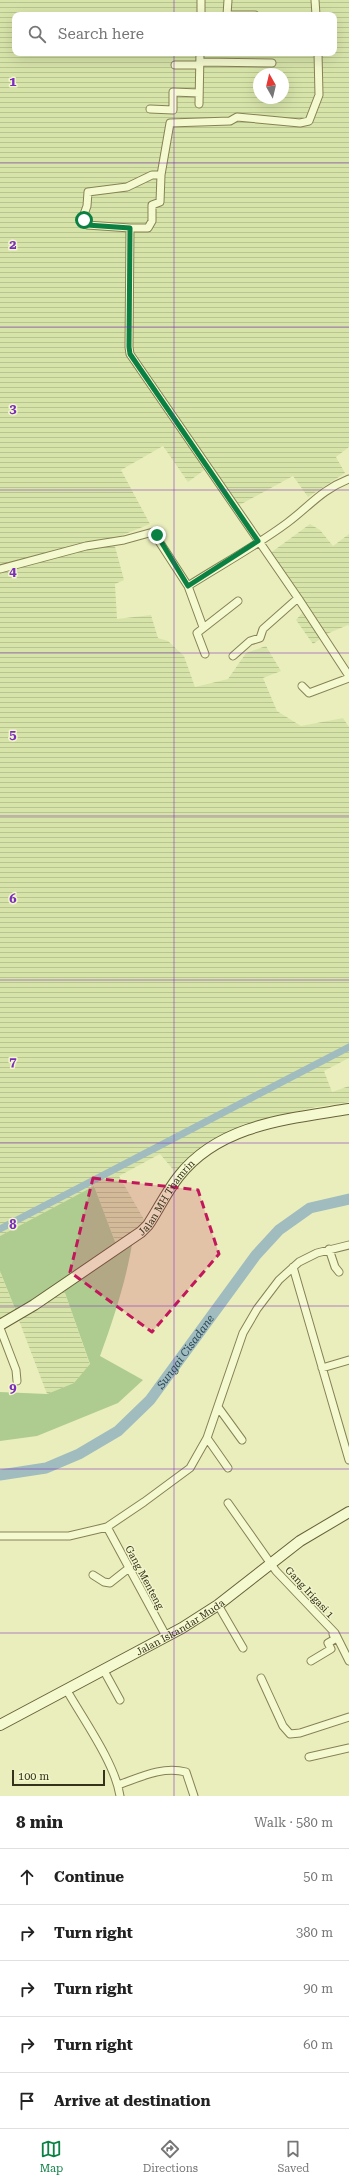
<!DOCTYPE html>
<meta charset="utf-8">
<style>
body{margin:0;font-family:"Roboto Serif",serif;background:#f2f2f2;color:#222}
.compass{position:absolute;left:253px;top:68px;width:36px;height:36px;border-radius:50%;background:#fff;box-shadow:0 4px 16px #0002;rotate:352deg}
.scale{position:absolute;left:12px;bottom:10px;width:93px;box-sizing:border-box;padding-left:4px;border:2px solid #35311b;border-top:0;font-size:11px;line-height:14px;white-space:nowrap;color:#35311b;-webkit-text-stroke:3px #f1f6cb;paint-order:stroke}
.stop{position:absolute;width:12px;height:12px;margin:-9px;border:3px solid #0b8043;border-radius:50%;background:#fff}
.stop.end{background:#0b8043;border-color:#fff;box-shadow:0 1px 4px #0008}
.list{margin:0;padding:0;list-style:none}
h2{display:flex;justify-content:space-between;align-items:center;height:52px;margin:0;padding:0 16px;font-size:17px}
h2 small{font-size:13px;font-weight:400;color:#767676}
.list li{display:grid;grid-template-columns:26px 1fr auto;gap:12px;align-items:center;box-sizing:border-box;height:56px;padding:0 16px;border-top:1px solid #e0e0e0}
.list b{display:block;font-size:15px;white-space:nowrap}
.list em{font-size:13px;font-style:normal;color:#767676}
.icon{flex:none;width:22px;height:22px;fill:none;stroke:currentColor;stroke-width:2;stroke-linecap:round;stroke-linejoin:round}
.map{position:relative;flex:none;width:349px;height:1796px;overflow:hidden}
.search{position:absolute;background:#fff;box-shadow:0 4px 16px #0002;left:12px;right:12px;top:12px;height:44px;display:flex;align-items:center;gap:10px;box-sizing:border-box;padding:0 14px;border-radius:8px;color:#767676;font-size:15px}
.sheet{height:332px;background:#fff}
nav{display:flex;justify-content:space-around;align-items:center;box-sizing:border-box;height:56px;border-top:1px solid #e0e0e0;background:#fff;font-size:11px;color:#767676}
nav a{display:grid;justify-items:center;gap:2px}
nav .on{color:#0b8043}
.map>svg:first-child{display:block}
.farmland{fill:url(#farmland-rules);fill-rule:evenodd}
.grass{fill:#aecc90}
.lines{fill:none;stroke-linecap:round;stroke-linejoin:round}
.canal{stroke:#a0bcbf;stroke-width:7}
.river{stroke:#a0bcbf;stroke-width:11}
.street-casing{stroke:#868255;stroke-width:9}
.secondary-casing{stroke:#676239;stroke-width:12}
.street{stroke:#f5f9cf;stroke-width:7}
.secondary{stroke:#f5f9cf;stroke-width:10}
.route{stroke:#0b8043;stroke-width:5}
.marked{fill:#c2185b;fill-opacity:0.2;stroke:#c2185b;stroke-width:3;stroke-dasharray:8 5;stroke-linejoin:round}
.grid{fill:none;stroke:#7b2cbf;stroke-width:1;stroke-opacity:0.55}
.labels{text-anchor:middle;stroke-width:3;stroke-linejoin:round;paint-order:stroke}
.street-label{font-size:10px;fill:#35311b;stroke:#f1f6cb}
.water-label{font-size:11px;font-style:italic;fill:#294755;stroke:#f1f6cb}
.grid-label{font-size:13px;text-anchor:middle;font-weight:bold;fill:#7b2cbf;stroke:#f1f6cb;stroke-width:3;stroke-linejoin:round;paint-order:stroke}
</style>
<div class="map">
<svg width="349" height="1796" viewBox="0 0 349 1796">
<defs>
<pattern id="farmland-rules" width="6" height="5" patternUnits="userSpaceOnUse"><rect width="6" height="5" fill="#d7e4a9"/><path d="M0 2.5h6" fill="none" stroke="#b9c491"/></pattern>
</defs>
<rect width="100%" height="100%" fill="#eaeebc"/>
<path class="farmland" d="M0,0H349V447L336,457L345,473L308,497L293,476L236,507L207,468L188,482L163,446L121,470L150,524L113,539L124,580L115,584L117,619L151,615L158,638L168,641L184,656L195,687L228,679L246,653L266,646L281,671L263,678L277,711L301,726L343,718L349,727V1058L324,1071L332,1092L349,1086V1102L316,1107L244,1124L200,1149L176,1173L160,1154L119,1176L146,1223L117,1247L94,1186L0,1236ZM15,15H334V53H15ZM259,74H283V98H259Z
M310,524L320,530L333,546L349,534V626L348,625L329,633L313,644L296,620L308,606L269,554Z
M0,1271L16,1311L0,1321Z
M64,1290L90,1365L74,1383L47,1394L18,1318Z"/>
<path class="grass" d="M94,1186L117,1247L133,1238C127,1278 114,1318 100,1356L143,1380L118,1403L37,1436L0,1441V1392L47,1394L74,1383L90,1364L64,1290L16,1311L0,1271V1236Z"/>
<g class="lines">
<path class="canal" d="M0,1229L349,1047"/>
<path class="river" id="s1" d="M0,1475L46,1468L79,1454L118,1431L150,1400L256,1255L279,1230L310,1208L349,1199"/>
<g class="street-casing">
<path id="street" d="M315,0L316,15
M201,15V0
M227,15H255
M227,15L228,0
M318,53L319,95L309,121L300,123L237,117L230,121L170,123L161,175L160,202L152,205V221L148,228H130L129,347L130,354L298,598L349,676
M200,62L272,63
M175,65H200
M199,104L200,53
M150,109L173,110V92L199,93
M130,228L87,225L83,217L87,206L88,192L127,187L152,175H161
M0,569L86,546L124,540L153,532L188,586L203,627
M188,586C221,565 256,546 287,523C310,506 321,490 349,479
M205,654L197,633L238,601
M233,656L250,641L260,638L263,629L298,598
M302,686L309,693L349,678
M329,1249L335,1267L339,1272
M293,1267L349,1460
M0,1328L16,1370L17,1381
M322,1368L349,1360
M218,1407L242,1440
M207,1438L228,1468
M228,1503L276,1571L335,1633L349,1661
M107,1527L166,1636
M0,1536H69L107,1527L144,1502L190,1468L207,1438L243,1333L257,1309L279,1280L299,1262L317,1253L349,1245
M93,1575L104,1582L110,1583L129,1568
M218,1605L243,1648
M311,1661L331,1649L328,1643L335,1639L333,1634
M103,1669L120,1700
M261,1678L283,1726L290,1734L300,1733L349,1717
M66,1689C83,1719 115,1763 120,1796
M309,1757L349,1748
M118,1785C141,1777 162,1766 186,1772L194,1796"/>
</g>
<g class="secondary-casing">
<g id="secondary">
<path id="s2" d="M0,1325L34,1305L141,1232L148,1225C158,1210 167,1191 179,1176C220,1124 288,1119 349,1109"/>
<path id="s3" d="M0,1725L182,1628L218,1605L300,1541L349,1512"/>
</g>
</g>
<use href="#street" class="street"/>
<use href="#secondary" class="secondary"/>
</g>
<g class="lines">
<path class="route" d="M84,220L87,225L130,228L129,347L130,354L258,541L188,586L157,535"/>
</g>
<path class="marked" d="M93,1178L198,1190L219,1254L152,1332L70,1272Z"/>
<path class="grid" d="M174,0V15M174,53V1796M0,163H349M0,327H349M0,490H349M0,653H349M0,816H349M0,980H349M0,1143H349M0,1306H349M0,1469H349M0,1633H349"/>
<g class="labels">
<g class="street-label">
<text dy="4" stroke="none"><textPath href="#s2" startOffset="212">Jalan MH Thamrin</textPath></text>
<text transform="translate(145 1577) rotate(62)" y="4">Gang Menteng</text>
<text transform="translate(310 1592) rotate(47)" y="4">Gang Irigasi 1</text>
<text dy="4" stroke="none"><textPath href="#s3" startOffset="205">Jalan Iskandar Muda</textPath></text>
</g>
<g class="water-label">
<text dy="4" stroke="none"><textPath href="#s1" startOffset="232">Sungai Cisadane</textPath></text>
</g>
</g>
<g class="grid-label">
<text x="13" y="86">1</text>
<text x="13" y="249">2</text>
<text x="13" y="413">3</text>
<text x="13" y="576">4</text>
<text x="13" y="739">5</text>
<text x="13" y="903">6</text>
<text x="13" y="1066">7</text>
<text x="13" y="1229">8</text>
<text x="13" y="1392">9</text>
</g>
</svg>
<svg class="compass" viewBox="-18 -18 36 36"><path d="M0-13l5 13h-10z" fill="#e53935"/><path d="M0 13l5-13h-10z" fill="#767676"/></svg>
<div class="scale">100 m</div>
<div class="stop" style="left:84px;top:220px"></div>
<div class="stop end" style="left:157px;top:535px"></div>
<div class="search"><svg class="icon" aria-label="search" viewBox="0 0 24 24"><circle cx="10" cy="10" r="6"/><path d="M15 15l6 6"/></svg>Search here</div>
</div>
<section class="sheet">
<h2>8 min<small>Walk · 580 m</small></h2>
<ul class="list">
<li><svg class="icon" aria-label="ahead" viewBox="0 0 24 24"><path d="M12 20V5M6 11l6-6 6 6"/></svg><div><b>Continue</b></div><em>50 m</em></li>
<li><svg class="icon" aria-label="right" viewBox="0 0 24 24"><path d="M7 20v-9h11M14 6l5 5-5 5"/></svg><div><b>Turn right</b></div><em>380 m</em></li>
<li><svg class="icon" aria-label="right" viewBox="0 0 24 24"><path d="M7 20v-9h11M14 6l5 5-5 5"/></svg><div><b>Turn right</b></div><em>90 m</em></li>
<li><svg class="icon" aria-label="right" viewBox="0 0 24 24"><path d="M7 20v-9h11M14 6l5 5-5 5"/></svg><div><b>Turn right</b></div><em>60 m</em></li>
<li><svg class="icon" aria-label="arrive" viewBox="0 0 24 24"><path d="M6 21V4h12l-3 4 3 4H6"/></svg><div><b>Arrive at destination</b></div></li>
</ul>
</section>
<nav>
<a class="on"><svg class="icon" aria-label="map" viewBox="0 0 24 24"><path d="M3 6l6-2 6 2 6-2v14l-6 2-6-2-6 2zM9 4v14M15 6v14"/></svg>Map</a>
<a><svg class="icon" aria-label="directions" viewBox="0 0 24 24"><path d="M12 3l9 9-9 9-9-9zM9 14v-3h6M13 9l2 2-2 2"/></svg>Directions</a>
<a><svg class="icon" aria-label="saved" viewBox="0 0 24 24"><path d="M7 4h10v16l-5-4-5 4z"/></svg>Saved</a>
</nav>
